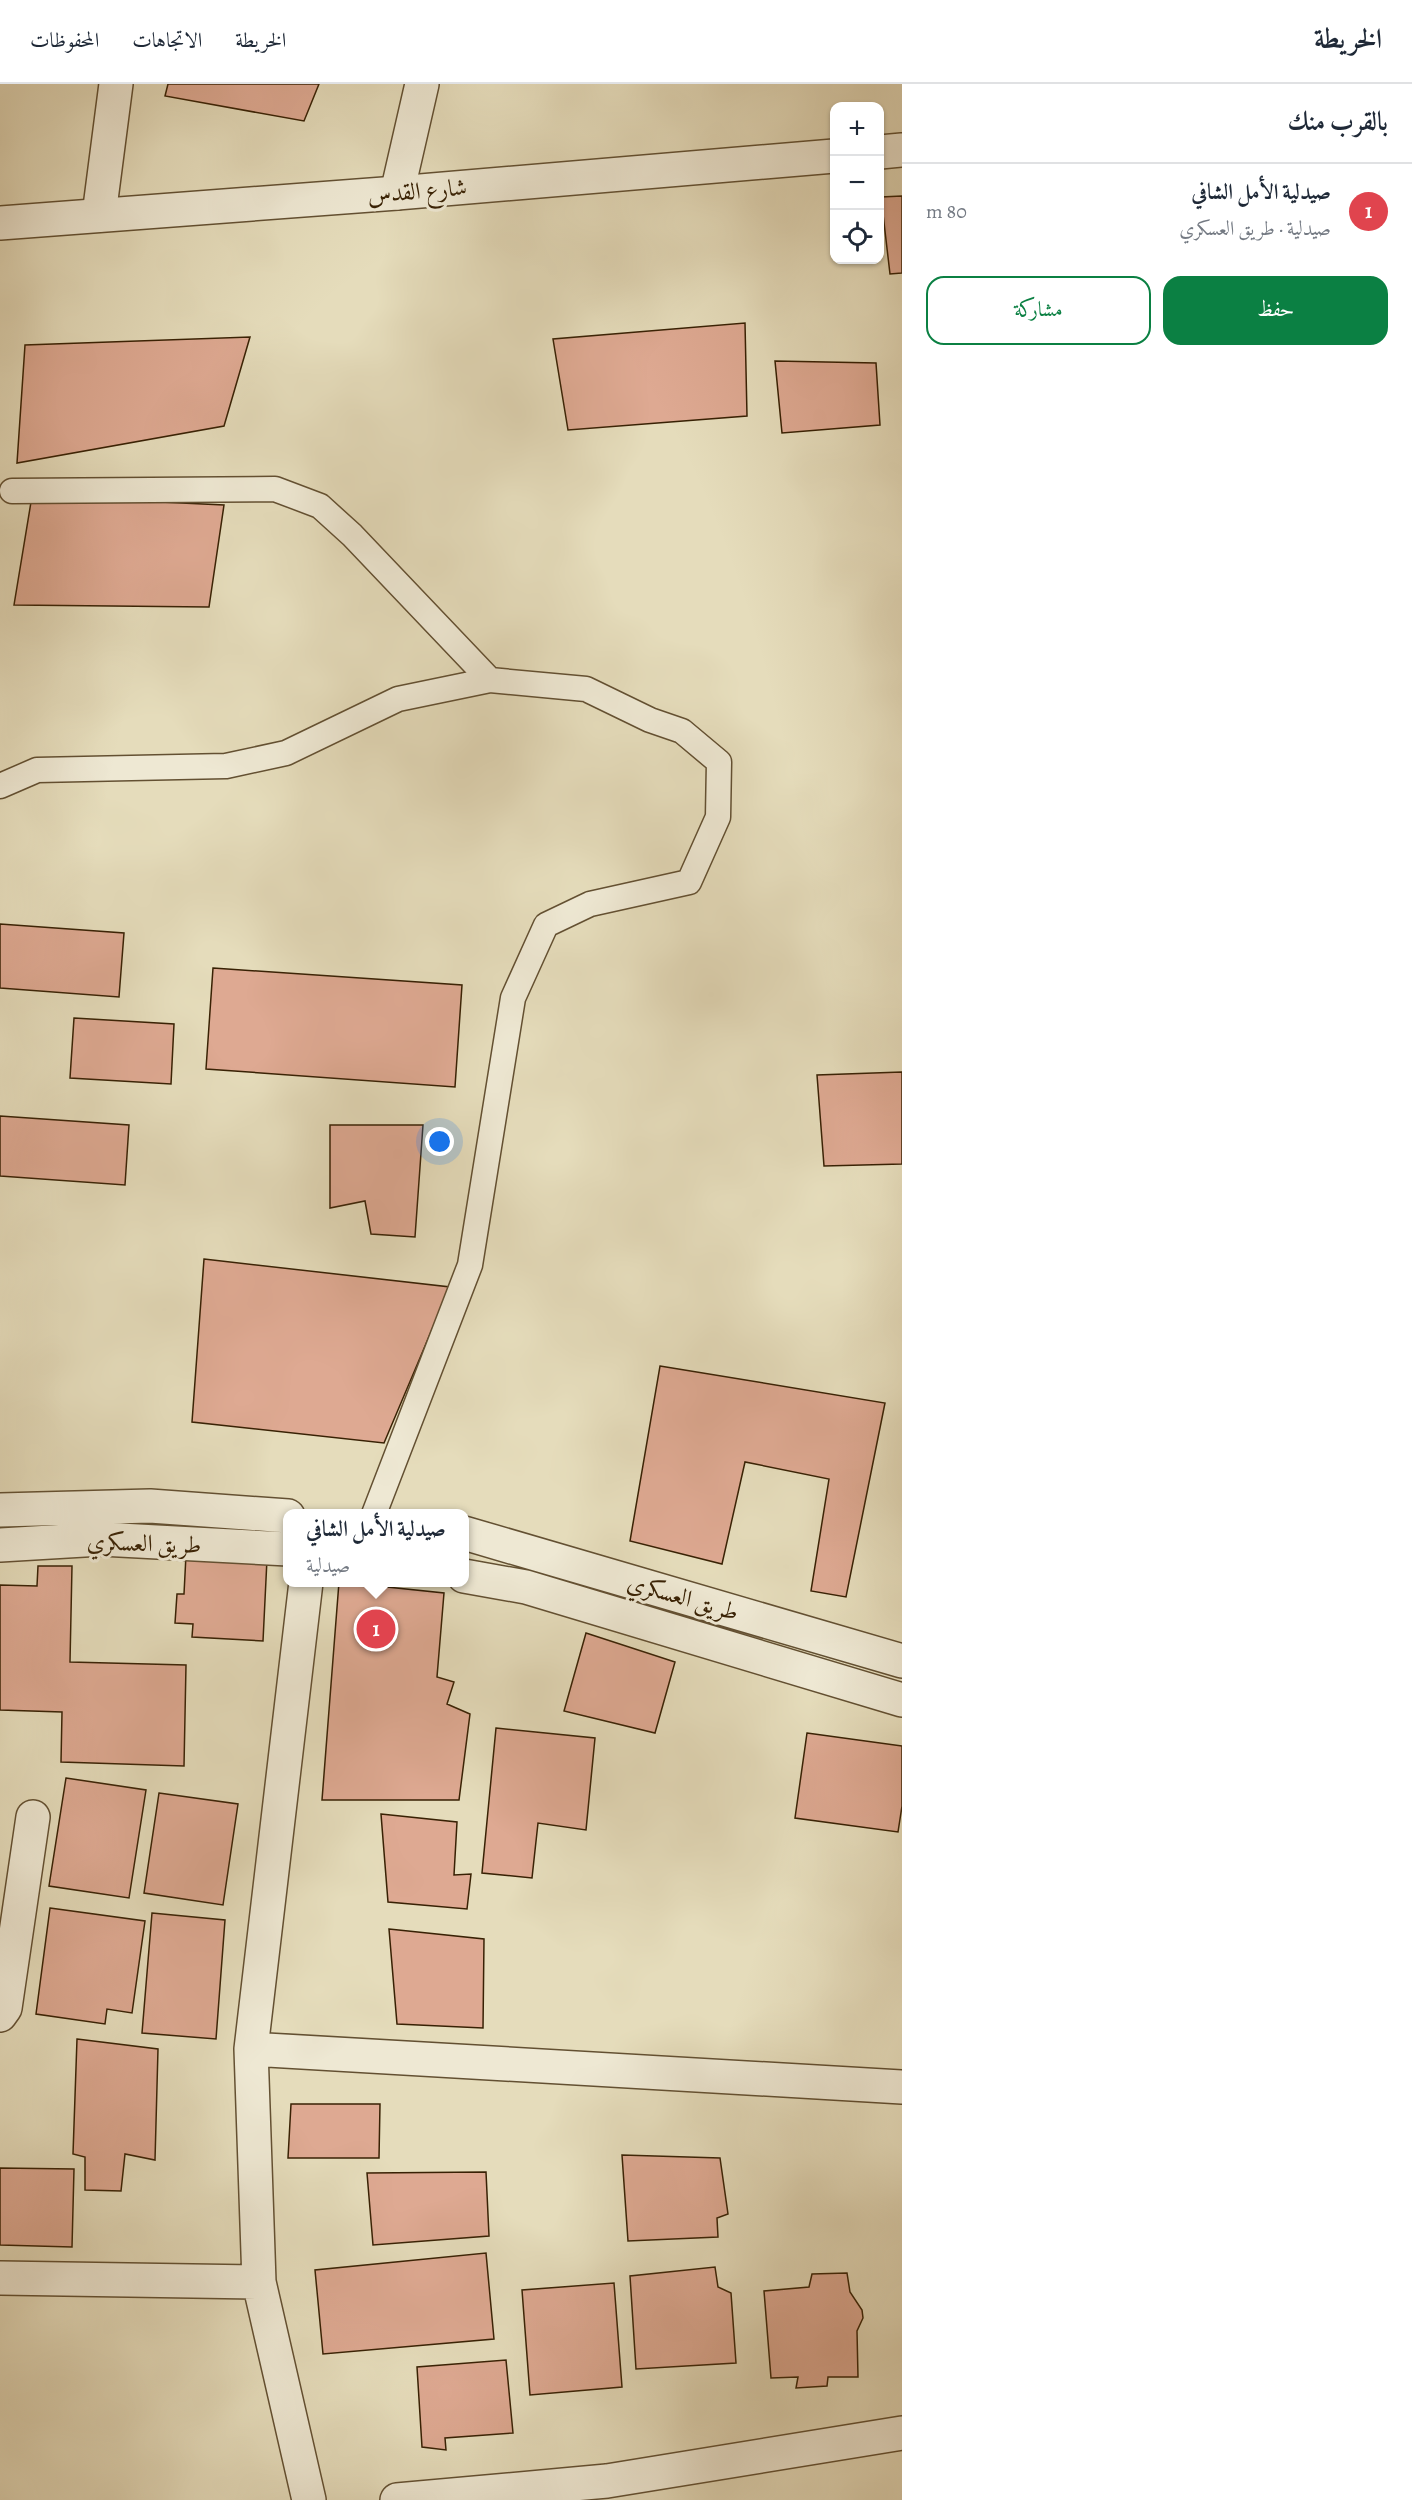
<!DOCTYPE html>
<html lang="ar">
<meta charset="utf-8">
<style>
body{margin:0;font-family:Alegreya,Amiri,serif;background:#f6f6f7;color:#1f2937;direction:rtl}
.controls{position:absolute;right:18px;top:18px;display:grid;overflow:hidden;border-radius:12px;box-shadow:0 2px 4px #0004}
.controls button{width:54px;height:54px;display:grid;place-items:center;padding:0;border:0;border-bottom:2px solid #e0e1e3;background:#fff;color:#1f2937;font:30px sans-serif}
.you{position:absolute;left:440px;top:1058px;width:21px;height:21px;margin:-15px;border:4px solid #fff;border-radius:50%;background:#1a73e8;box-shadow:0 0 0 9px #1a73e833}
.badge{display:grid;place-items:center;width:39px;height:39px;border-radius:50%;background:#0b8043;color:#fff;font-size:20px;font-weight:700}
.pin{position:absolute;translate:-50% -50%;border:3px solid #fff;box-shadow:0 2px 6px #0006}
.popup{position:absolute;left:283px;top:1425px;width:186px;height:78px;box-sizing:border-box;display:grid;place-content:center;border-radius:12px;background:#fff;filter:drop-shadow(0 2px 4px #0005);font-size:20px;white-space:nowrap;color:#747a83}
.popup b{font-size:22px;color:#1f2937}
.popup::after{content:'';position:absolute;left:50%;top:100%;margin-left:-12px;border:12px solid transparent;border-top-color:#fff}
.list{margin:0;padding:0;list-style:none}
h2{display:flex;justify-content:space-between;align-items:center;height:78px;margin:0;padding:0 24px;font-size:26px}
h2 small{font-size:20px;font-weight:400;color:#747a83}
.list li{display:grid;grid-template-columns:39px 1fr auto;gap:18px;align-items:center;box-sizing:border-box;height:96px;padding:0 24px;border-top:2px solid #e0e1e3}
.list b{display:block;font-size:22px;white-space:nowrap}
.list p{margin:0;font-size:20px;white-space:nowrap;color:#747a83}
.list em{font-size:20px;font-style:normal;color:#747a83}
.actions{display:flex;gap:12px;padding:18px 24px}
.actions a{flex:1;padding:14px 0;border:2px solid #0b8043;border-radius:18px;text-align:center;font-size:21px;color:#0b8043}
.actions .main{background:#0b8043;color:#fff}
.icon{flex:none;width:33px;height:33px;fill:none;stroke:currentColor;stroke-width:2;stroke-linecap:round;stroke-linejoin:round}
.map{position:relative;flex:none;width:902px;height:2416px;overflow:hidden;direction:ltr}
header{display:flex;align-items:center;gap:36px;box-sizing:border-box;height:84px;padding:0 30px;background:#fff;border-bottom:2px solid #e0e1e3}
header strong{font-size:28px}
nav{display:flex;gap:33px;margin-inline-start:auto;font-size:21px}
main{display:flex}
aside{flex:1;background:#fff}
.map>svg:first-child{display:block}
.building{fill:#dea992;stroke:#382104;stroke-width:1.5}
.lines{fill:none;stroke-linecap:round;stroke-linejoin:round}
.service-casing{stroke:#635032;stroke-width:27}
.minor-casing{stroke:#635032;stroke-width:36}
.tertiary-casing{stroke:#635032;stroke-width:36}
.service{stroke:#eee8d3;stroke-width:24}
.minor{stroke:#eee8d3;stroke-width:33}
.tertiary{stroke:#eee8d3;stroke-width:33}
.labels{text-anchor:middle;stroke-width:6;stroke-linejoin:round;paint-order:stroke}
.street-label{font-size:24px;fill:#382104;stroke:#eee8d3}
</style>
<header>
<strong>الخريطة</strong>
<nav><a>الخريطة</a><a>الاتجاهات</a><a>المحفوظات</a></nav>
</header>
<main>
<aside>
<h2>بالقرب منك<small></small></h2>
<ul class="list">
<li><span class="badge" style="background:#e0444e">1</span><div><b>صيدلية الأمل الشافي</b><p>صيدلية · طريق العسكري</p></div><em>80 m</em></li>
</ul>
<div class="actions"><a class="main">حفظ</a><a>مشاركة</a></div>
</aside>
<div class="map">
<svg width="902" height="2416" viewBox="0 0 902 2416">
<rect width="100%" height="100%" fill="#e5dcbb"/>
<filter id="stains"><feTurbulence type="fractalNoise" baseFrequency=".00333" numOctaves="4"/><feColorMatrix values="0 0 0 0 .2 0 0 0 0 .09 0 0 0 0 .02 0 0 0 .5 -.17"/></filter>
<radialGradient id="worn" r=".72"><stop offset=".6" stop-color="#630" stop-opacity="0"/><stop offset="1" stop-color="#630" stop-opacity=".3"/></radialGradient>
<path class="building" d="M168,0H319L304,37L165,12Z
M902,112V189L890,190L881,113Z
M745,239L747,332L568,346L553,255Z
M250,253L224,342L17,379L25,261Z
M775,277L876,279L880,341L782,349Z
M32,412L224,421L209,523L14,521Z
M0,840L124,849L119,913L0,904Z
M213,884L462,901L455,1003L206,985Z
M74,934L174,940L171,1000L70,994Z
M902,988V1080L824,1082L817,991Z
M0,1032L129,1041L125,1101L0,1092Z
M330,1041H423L415,1153L371,1150L365,1117L330,1124Z
M204,1175L450,1203L384,1359L192,1338Z
M660,1282L885,1319L846,1513L811,1507L829,1395L745,1378L722,1480L630,1457Z
M186,1471L267,1475L263,1557L192,1553L193,1540L175,1539L177,1510H184Z
M38,1482H72L70,1578L186,1581L184,1682L61,1678L62,1628L0,1626V1501L37,1502Z
M339,1498L444,1509L437,1593L454,1598L447,1620L470,1630L459,1716H322Z
M586,1549L675,1578L655,1649L564,1627Z
M496,1644L595,1654L586,1746L538,1739L532,1794L482,1789Z
M807,1649L902,1662V1722L898,1748L795,1734Z
M66,1694L146,1706L129,1814L49,1802Z
M159,1709L238,1720L223,1821L144,1809Z
M381,1730L457,1738L454,1791L471,1790L467,1825L388,1818Z
M50,1824L145,1837L132,1929L107,1925L105,1940L36,1930Z
M152,1829L225,1836L216,1955L142,1949Z
M389,1845L484,1855L483,1944L397,1940Z
M77,1955L158,1965L155,2076L125,2070L121,2107L85,2106V2073L73,2070Z
M291,2020H380L379,2074H288Z
M622,2071L720,2074L728,2130L717,2134L718,2153L628,2157Z
M0,2084L74,2085L72,2163L0,2161Z
M486,2088L489,2152L373,2161L367,2089Z
M486,2169L494,2255L323,2270L315,2186Z
M715,2183L718,2203L731,2209L736,2279L636,2285L630,2192Z
M847,2189L850,2208L862,2226L863,2234L857,2247L858,2293H828L827,2302L796,2304L798,2293L771,2294L764,2207L809,2203L812,2190Z
M614,2199L622,2303L530,2311L522,2206Z
M506,2276L513,2349L445,2354L446,2366L422,2363L417,2283Z"/>
<g class="lines">
<g class="service-casing">
<path id="service" d="M12,407L275,405L320,422L352,451L490,596
M0,702L37,686L226,682L286,669L398,615L490,596L586,605L650,636L682,647L719,678L718,733L689,798L590,820L546,841L513,914L470,1181L374,1430"/>
</g>
<g class="minor-casing">
<path id="minor" d="M397,109L422,0
M99,131L116,0
M306,1498L251,1965L259,2198L309,2416
M0,1931L5,1924L33,1733
M251,1965L902,2003
M0,2194L259,2198
M397,2416L607,2397L902,2349"/>
</g>
<g class="tertiary-casing">
<path id="tertiary" d="M880,68L902,66
M0,139L397,109L834,72
M0,1426L150,1422L288,1432
M464,1449L902,1577
M0,1461L101,1455L288,1465
M464,1492L526,1503L902,1616"/>
</g>
<use href="#service" class="service"/>
<use href="#minor" class="minor"/>
<use href="#tertiary" class="tertiary"/>
</g>
<g class="labels">
<g class="street-label">
<text transform="translate(417 107) rotate(-5)" y="8">شارع القدس</text>
<text transform="translate(144 1459) rotate(2)" y="8">طريق العسكري</text>
<text transform="translate(683 1513) rotate(16)" y="8">طريق العسكري</text>
</g>
</g>
<rect width="100%" height="100%" filter="url(#stains)"/>
<rect width="100%" height="100%" fill="url(#worn)"/>
</svg>
<div class="controls">
<button>+</button>
<button>−</button>
<button><svg class="icon" aria-label="locate" viewBox="0 0 24 24"><circle cx="12" cy="12" r="6"/><path d="M12 2v4M12 18v4M2 12h4M18 12h4"/></svg></button>
</div>
<div class="you"></div>
<div class="pin badge" style="left:376px;top:1545px;background:#e0444e">1</div>
<div class="popup"><b>صيدلية الأمل الشافي</b>صيدلية</div>
</div>
</main>
